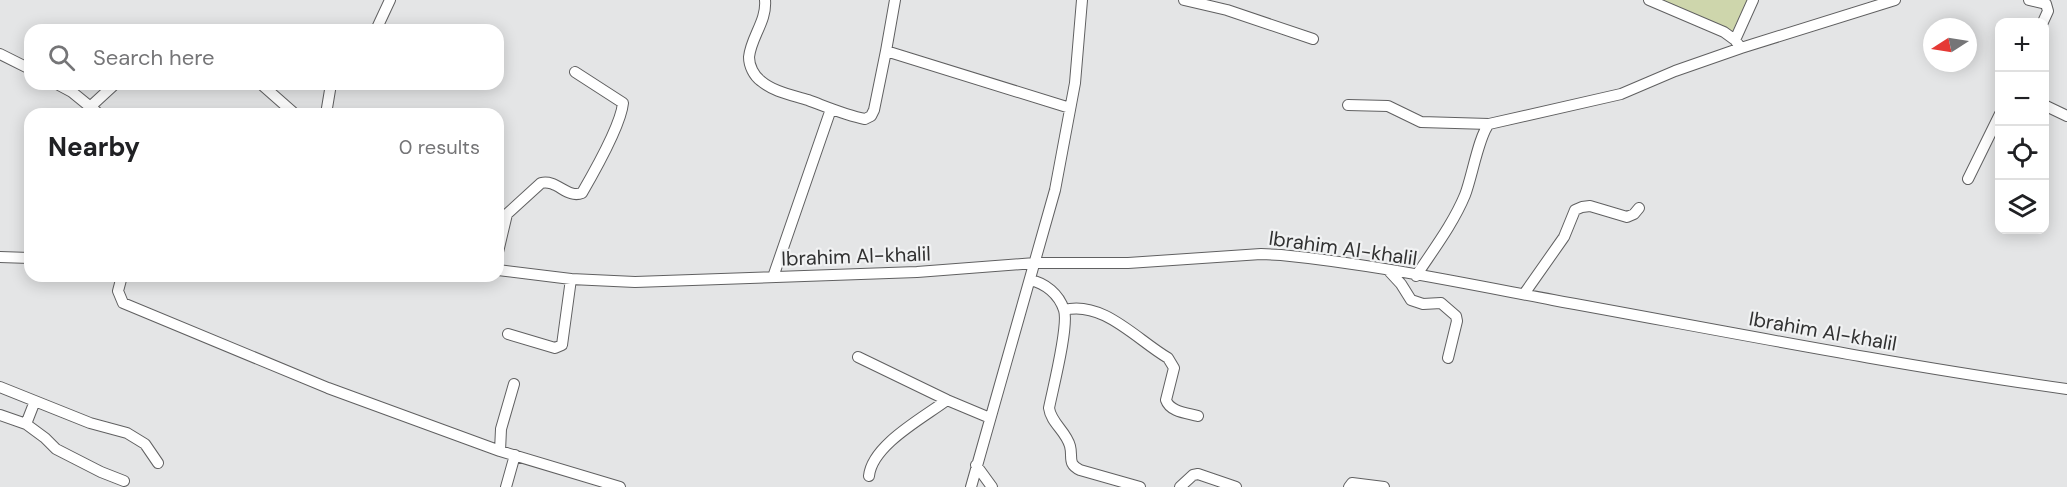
<!DOCTYPE html>
<meta charset="utf-8">
<style>
body{margin:0;font-family:"DM Sans",sans-serif;background:#f2f2f2;color:#202124}
.controls{position:absolute;right:18px;top:18px;display:grid;overflow:hidden;border-radius:12px;box-shadow:0 3px 15px #0003}
.controls button{width:54px;height:54px;display:grid;place-items:center;padding:0;border:0;border-bottom:2px solid #e0e0e0;background:#fff;color:#202124;font:30px sans-serif}
.compass{position:absolute;left:1923px;top:18px;width:54px;height:54px;border-radius:50%;background:#fff;box-shadow:0 3px 15px #0003;rotate:258deg}
.list{margin:0;padding:0;list-style:none}
h2{display:flex;justify-content:space-between;align-items:center;height:78px;margin:0;padding:0 24px;font-size:26px}
h2 small{font-size:20px;font-weight:400;color:#757577}
.icon{flex:none;width:33px;height:33px;fill:none;stroke:currentColor;stroke-width:2;stroke-linecap:round;stroke-linejoin:round}
.map{position:relative;flex:none;width:2067px;height:487px;overflow:hidden}
.search{position:absolute;background:#fff;box-shadow:0 3px 15px #0003;left:24px;top:24px;width:480px;height:66px;display:flex;align-items:center;gap:15px;box-sizing:border-box;padding:0 21px;border-radius:18px;color:#757577;font-size:22px}
.panel{position:absolute;background:#fff;box-shadow:0 3px 15px #0003;left:24px;top:108px;width:480px;height:174px;border-radius:18px}
.map>svg:first-child{display:block}
.green{fill:#ced6ac}
.lines{fill:none;stroke-linecap:round;stroke-linejoin:round}
.minor-casing{stroke:#606061;stroke-width:12}
.minor{stroke:#fff;stroke-width:10}
.labels{text-anchor:middle;stroke-width:4.5;stroke-linejoin:round;paint-order:stroke}
.street-label{font-size:20px;fill:#313131;stroke:#f1f2f3}
</style>
<div class="map">
<svg width="2067" height="487" viewBox="0 0 2067 487">
<rect width="100%" height="100%" fill="#e4e5e6"/>
<path class="green" d="M1658,0H1748L1732,32Z"/>
<g class="lines">
<g class="minor-casing">
<path id="minor" d="M765,0C767,21 751,37 749,57C749,66 754,76 761,81C774,92 792,95 808,100C827,107 845,115 865,119L871,116L874,110L886,51L1070,108
M1184,0L1227,10L1313,39
M1649,0L1724,32L1735,40L1741,48
M2029,0L2046,4L2048,11L2043,22
M376,30L390,0
M1735,40L1753,0
M886,51L895,0
M0,54L30,69
M57,84L72,92L99,114
M261,84L295,114
M1348,105L1388,106L1421,122L1489,124
M2044,105L2067,116
M90,107L115,84
M326,114L331,84
M1968,179L2000,114
M498,252L507,214L541,183C557,179 567,199 582,193C593,174 621,125 623,103L575,72
M0,257L30,258
M498,270L571,279L635,282L917,272L1035,263H1128L1261,254L1281,255C1372,264 1463,283 1553,300C1724,331 1895,365 2067,389
M1389,271L1401,284L1411,300L1423,304L1441,303L1456,316L1457,321L1448,358
M122,276L118,291L123,303L328,388L500,451L620,487
M1416,276C1433,250 1453,224 1465,195C1472,177 1479,135 1489,124L1621,94L1675,71L1741,48L1895,0
M773,277L831,109
M1030,280C1045,283 1059,294 1064,310C1069,326 1053,388 1049,408C1051,423 1066,431 1070,446C1073,457 1067,464 1080,470L1140,487
M1524,294L1564,237L1575,210L1582,207L1590,206L1627,217L1634,214L1639,208
M1064,310C1103,300 1137,340 1168,358L1174,368L1166,400C1170,412 1187,413 1198,416
M508,334L555,348L562,345L571,279
M858,357L947,400L990,418
M0,387L90,423L127,433L145,444L158,463
M0,415L26,424L45,438L56,449L101,472L124,481
M26,424L35,401
M500,451L501,429L514,384
M976,465L992,487
M869,476C872,445 923,418 947,400
M506,487L515,455
M971,487L1055,190L1075,83L1082,0
M1180,487L1193,475L1198,474L1236,487
M1349,487L1352,483L1384,487"/>
</g>
<use href="#minor" class="minor"/>
</g>
<g class="labels">
<g class="street-label">
<text transform="translate(1343 248) rotate(8)" y="7">Ibrahim Al-khalil</text>
<text transform="translate(856 256) rotate(-2)" y="7">Ibrahim Al-khalil</text>
<text transform="translate(1823 331) rotate(10)" y="7">Ibrahim Al-khalil</text>
</g>
</g>
</svg>
<div class="controls">
<button>+</button>
<button>−</button>
<button><svg class="icon" aria-label="locate" viewBox="0 0 24 24"><circle cx="12" cy="12" r="6"/><path d="M12 2v4M12 18v4M2 12h4M18 12h4"/></svg></button>
<button><svg class="icon" aria-label="layers" viewBox="0 0 24 24"><path d="M12 4l9 5-9 5-9-5zM3 14l9 5 9-5"/></svg></button>
</div>
<svg class="compass" viewBox="-18 -18 36 36"><path d="M0-13l5 13h-10z" fill="#e53935"/><path d="M0 13l5-13h-10z" fill="#757577"/></svg>
<div class="search"><svg class="icon" aria-label="search" viewBox="0 0 24 24"><circle cx="10" cy="10" r="6"/><path d="M15 15l6 6"/></svg>Search here</div>
<section class="panel">
<h2>Nearby<small>0 results</small></h2>
<ul class="list">
</ul>
</section>
</div>
